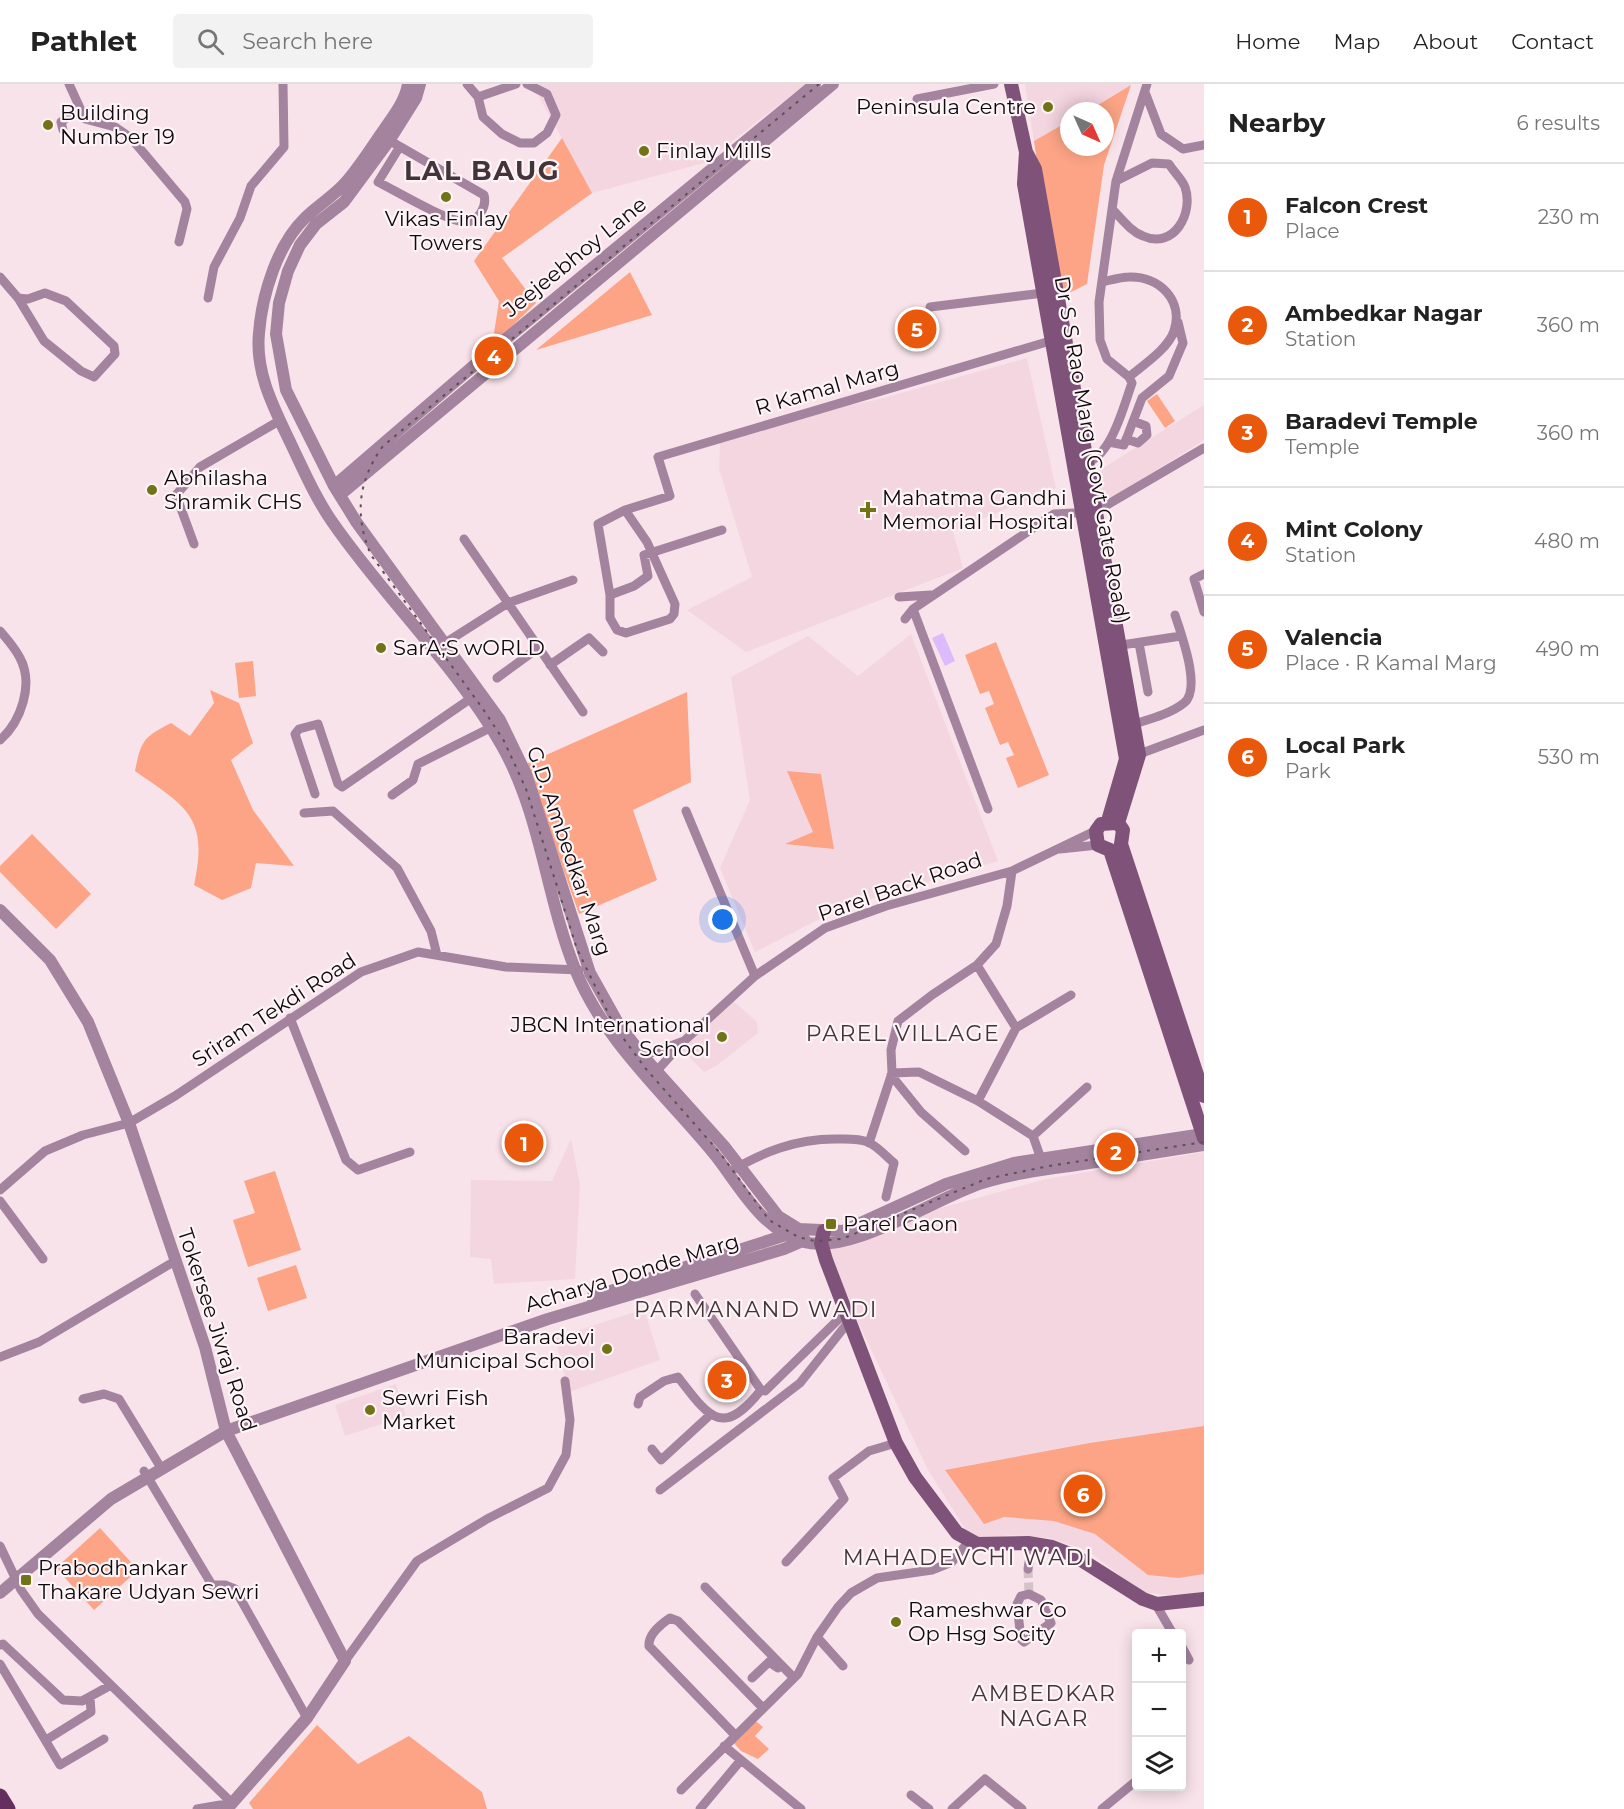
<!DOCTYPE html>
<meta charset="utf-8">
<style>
body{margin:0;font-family:Montserrat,sans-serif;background:#f2f2f2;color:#222}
.controls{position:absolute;right:18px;bottom:18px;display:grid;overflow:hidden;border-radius:6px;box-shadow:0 3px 15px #0003}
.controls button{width:54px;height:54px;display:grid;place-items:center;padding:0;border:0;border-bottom:2px solid #e0e0e0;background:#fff;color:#222;font:30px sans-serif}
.compass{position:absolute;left:1060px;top:18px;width:54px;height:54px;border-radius:50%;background:#fff;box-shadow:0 3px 15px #0003;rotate:135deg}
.you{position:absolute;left:723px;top:836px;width:21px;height:21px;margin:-15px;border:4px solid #fff;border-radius:50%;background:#1a73e8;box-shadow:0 0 0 9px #1a73e833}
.badge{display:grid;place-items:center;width:39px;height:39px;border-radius:50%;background:#ea580c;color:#fff;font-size:20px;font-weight:700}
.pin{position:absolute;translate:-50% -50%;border:3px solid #fff;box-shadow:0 2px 6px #0006}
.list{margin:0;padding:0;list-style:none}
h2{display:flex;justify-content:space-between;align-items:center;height:78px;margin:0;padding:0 24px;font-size:26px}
h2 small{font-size:20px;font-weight:400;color:#767676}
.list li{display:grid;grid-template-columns:39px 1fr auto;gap:18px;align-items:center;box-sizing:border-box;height:108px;padding:0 24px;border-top:2px solid #e0e0e0}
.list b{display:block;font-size:22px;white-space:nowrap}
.list p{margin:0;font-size:20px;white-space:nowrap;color:#767676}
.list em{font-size:20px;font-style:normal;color:#767676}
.icon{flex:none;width:33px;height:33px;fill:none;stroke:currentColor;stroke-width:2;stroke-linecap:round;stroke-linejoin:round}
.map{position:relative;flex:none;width:1204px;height:1725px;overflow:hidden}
header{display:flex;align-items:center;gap:36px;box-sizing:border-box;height:84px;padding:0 30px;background:#fff;border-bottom:2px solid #e0e0e0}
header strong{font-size:28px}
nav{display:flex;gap:33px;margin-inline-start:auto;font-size:21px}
.search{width:420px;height:54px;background:#f2f2f2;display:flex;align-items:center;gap:15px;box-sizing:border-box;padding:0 21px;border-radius:6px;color:#767676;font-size:22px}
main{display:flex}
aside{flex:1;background:#fff}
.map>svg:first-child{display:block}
.built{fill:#f4d6e1}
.green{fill:#fca485}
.water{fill:#dcbafb}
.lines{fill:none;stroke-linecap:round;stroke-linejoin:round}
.minor-tunnel{stroke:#d5c2c9;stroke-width:9;stroke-dasharray:9 4.5;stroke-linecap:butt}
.minor{stroke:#a3839e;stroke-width:9}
.tertiary{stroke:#a3839e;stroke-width:12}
.secondary{stroke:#7f5279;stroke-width:14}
.primary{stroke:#642f5f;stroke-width:15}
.rail{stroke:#5d5156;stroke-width:2;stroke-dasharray:3 6;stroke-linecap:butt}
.poi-dot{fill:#727216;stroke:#fdf4f7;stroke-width:2}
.labels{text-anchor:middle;stroke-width:4.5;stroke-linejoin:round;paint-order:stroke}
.poi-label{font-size:21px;fill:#10090c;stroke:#fdf4f7;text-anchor:start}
.street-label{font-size:21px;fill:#10090c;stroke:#fdf4f7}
.neighbourhood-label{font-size:22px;letter-spacing:1.5px;fill:#443339;stroke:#fdf4f7}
.district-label{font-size:27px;font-weight:bold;letter-spacing:1.5px;fill:#443339;stroke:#fdf4f7}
</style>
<header>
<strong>Pathlet</strong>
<div class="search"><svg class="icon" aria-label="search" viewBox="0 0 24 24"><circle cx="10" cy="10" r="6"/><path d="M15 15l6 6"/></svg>Search here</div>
<nav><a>Home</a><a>Map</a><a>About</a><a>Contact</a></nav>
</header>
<main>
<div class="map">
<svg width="1204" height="1725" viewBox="0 0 1204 1725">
<rect width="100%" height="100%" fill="#f8e3ea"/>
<path class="built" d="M532,0H806L704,79L592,109Z
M1025,0H1131V1L1088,27H1069V37L1034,57Z
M1027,274L1056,404L953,447L963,484L746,568L687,526L752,493L719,385L720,359L845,322L876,316Z
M1204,321V356L1104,420L1096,416L1092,391Z
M911,550L998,777L839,825L755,868L720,784L750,716L731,593L808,552L858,592Z
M731,915L757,938L758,949L716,982L704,988L677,961Z
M571,1055L580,1101L575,1195L494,1200L491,1175L470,1173L471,1096L552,1097Z
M1204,1068V1508L1175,1512L1142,1508L1088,1467L1049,1454L1008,1451L977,1464L928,1386L820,1157L1046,1095Z
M644,1225L660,1276L569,1308L555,1254Z
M396,1300L406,1332L345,1352L335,1321Z"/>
<path class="green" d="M1131,1L1104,81L1087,200L1057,215L1034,57L1069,37V63H1105V27H1088Z
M562,54L592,109L502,174L536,219L492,262L499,217L474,177Z
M630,188L652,231L536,266Z
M1157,310L1175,337L1165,344L1147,317Z
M996,558L1049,691L1018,704L1006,674L1014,671L1008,658L1000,661L985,624L994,620L989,607L980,610L965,571Z
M253,577L256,612L239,614L235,579Z
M210,606L239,619L253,659L231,676L253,726L294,782L256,779L251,804L222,816L194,801C209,732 186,723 135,687C141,656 144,653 171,639L190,652L214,619Z
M687,608L691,698L633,726L657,796L579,830L526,680Z
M787,687L821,690L834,765L785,760L813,748Z
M32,750L91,810L56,845L0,788V782Z
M275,1087L301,1166L248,1183L233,1136L255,1129L244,1097Z
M296,1181L307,1214L268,1227L257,1194Z
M1204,1342V1490L1179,1494L1148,1491L1095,1450L1054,1437L1004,1433L984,1440L945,1386L1090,1359Z
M100,1444L138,1486L94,1526L56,1484Z
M753,1635L763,1643L755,1652L769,1665L758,1675L741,1667L731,1656Z
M317,1641L358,1680L409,1652L482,1708L487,1725H253L249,1719Z"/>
<path class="water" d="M943,549L955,577L945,582L932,554Z"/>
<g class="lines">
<path class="minor-tunnel" d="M1028,1485L1029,1510"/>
<path class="minor" d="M69,0L85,35L115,43L131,54L185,118L187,125L179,158
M467,0L478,13L483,33L502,50L520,59H534L547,49L556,31L547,10L527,0
M1145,8L1161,50L1183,65L1204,61
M478,13L516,0
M917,15L994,0
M63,46L61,38L80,25
M385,54L484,111C487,122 479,138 465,138C446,137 396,107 378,98L399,64
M1112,125C1121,134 1130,147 1143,152C1174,166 1194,129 1185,103C1182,95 1173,87 1169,80L1152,79L1116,97
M0,193L18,214L44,257L81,287L94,293L115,270L114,262L66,217L45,209L28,215L18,214
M1102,198C1111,196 1121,193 1129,193C1159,192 1184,216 1174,247C1168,265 1143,281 1129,293
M208,214L214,183L240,134L251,102L284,63L283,0
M930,223L1043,209
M1126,355L1138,359L1147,351L1146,342L1133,337
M1109,358L1124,361L1142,314L1169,292L1183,259L1178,238
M1085,379C1111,374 1124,321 1132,299L1129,293L1107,275L1100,256L1099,218L1116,97L1147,0
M625,426L598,440L610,511V534L617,546L626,549L670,535L674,530L675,520L647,458L625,426L670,412L658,373L1057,255
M464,455L583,628
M194,460L176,411L200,383L279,337
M1204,490L1194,495L1204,528
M610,511L634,502L648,492L644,471L722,446
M899,513L931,511
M913,525L988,725
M905,535L913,525L1054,430L1095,428L1204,364
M0,547C7,555 15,564 20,574C34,600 21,638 0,656
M445,559L508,519L573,496
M1139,559L1148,608
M1115,562L1181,552
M550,581L589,554L603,568
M497,594L538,564
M1128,642C1146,636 1169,631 1184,619C1202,605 1181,550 1175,531
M1134,672L1204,646
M315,710L295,650L299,645L318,640L338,700L342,703L470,615
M392,711L413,696L418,680L490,644
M686,727L755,892
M304,729L333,727L397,784L431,847L437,871
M1060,765L1098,761
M977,881L1016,944L978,1017
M290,934L346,1076L358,1086L410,1068
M1016,944L1071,911
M643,972L684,957L755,892L825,844L886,822L1012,787L1097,746
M892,989L919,988L978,1017L1033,1052L1041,1075
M653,991L682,959
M891,991L921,1028L965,1067
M1033,1052L1087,1003
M869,1059L892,989L891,966L898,937L932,911L977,881L996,860L1007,822L1012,787
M729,1088C763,1068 795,1055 835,1055C846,1055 858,1054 868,1058C877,1062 886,1072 894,1079L886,1113
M0,1106L45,1067L83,1051L129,1039L175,1012L361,888L418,868L506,883L579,886
M0,1117L43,1175
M695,1210L761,1306L765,1307L847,1227
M0,1273L39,1258L175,1177
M83,1315L104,1310L119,1315L158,1379
M638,1320L640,1313L664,1297L678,1293C709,1333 722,1355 761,1306
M652,1365L661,1376L710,1331
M144,1387L212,1501H225L235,1505L307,1634
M660,1406L800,1299L850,1236
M0,1462L21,1506L38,1530L232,1719
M786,1478L844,1415L833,1394L869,1367L896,1359
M1028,1485L1032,1459
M705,1503L794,1594
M1029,1510L1041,1516L1051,1539L1024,1558L1021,1555L1017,1520L1021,1512Z
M1155,1519L1173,1550
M817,1553L843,1582
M0,1561L3,1560L63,1616L82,1617L111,1601
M1182,1563L1189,1576
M345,1577L417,1477L487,1435L548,1404L566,1371L570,1336L565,1297
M0,1580L60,1681L104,1655
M752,1594L769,1578L778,1584
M735,1651L649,1562C648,1551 661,1540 670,1534L678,1537L762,1623
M46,1656L91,1628L90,1613
M724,1662L801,1725
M681,1706L798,1590L817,1553L838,1523L851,1509L877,1494L932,1486L952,1478L969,1457
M911,1711L929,1725
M197,1725L232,1719
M700,1725L741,1676
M952,1725L985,1695L1022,1725
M1102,1725L1136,1697"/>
<path class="tertiary" d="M408,0C405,18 393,32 383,47C371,64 360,82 346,98C334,112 318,121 305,134C277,161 262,211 259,249C255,289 274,324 291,360C304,387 316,415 333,439C385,514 458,584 502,662C541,731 546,813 575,885C604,958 667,1012 715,1071C741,1104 761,1145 804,1158C852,1171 935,1114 982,1099C1010,1090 1041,1086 1070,1082C1115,1075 1159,1068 1204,1061
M420,0L416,14L389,57L344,118L316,140L300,161L288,187L279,219L276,250L286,306L334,402L357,439L500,636L526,690L590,889L618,939L643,972L724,1062L778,1132L799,1145L843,1147L946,1100L1014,1079L1203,1050
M334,402L478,278L815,0
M340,411L833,0
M0,826L50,876L88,938L129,1039L205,1263L226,1347L345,1577L307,1634L227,1725
M592,1213L792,1149
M0,1509L111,1415L226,1347L548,1235L784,1165L805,1156"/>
<path class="secondary" d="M1011,0L1026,68L1024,100L1126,675L1108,737
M1026,68L1035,85L1139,671L1118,739
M1118,739L1123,746L1121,760L1204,1012
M1110,766L1204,1054
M1110,766L1098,761L1096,747L1101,740L1116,739
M824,1147L821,1159L826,1176L896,1359L915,1393L957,1449L977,1460L1028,1459L1052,1463L1075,1472L1143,1515L1157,1520L1204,1515"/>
<path class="primary" d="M0,1712L8,1725"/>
<path class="rail" d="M819,0L383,362C358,397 354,431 371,471L483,625L504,657L526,705L577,865L615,943L646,985L720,1069L769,1136L798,1153L815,1157L842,1155L986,1095L1049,1082L1204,1058"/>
</g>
<g class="poi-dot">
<circle cx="1048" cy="23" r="6"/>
<circle cx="48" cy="41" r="6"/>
<circle cx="644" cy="67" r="6"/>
<circle cx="446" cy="113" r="6"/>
<circle cx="152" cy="406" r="6"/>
<path d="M865 417h6v6h6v6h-6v6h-6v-6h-6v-6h6z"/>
<circle cx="381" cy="564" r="6"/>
<circle cx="722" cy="953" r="6"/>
<rect x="825" y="1134" width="12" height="12" rx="3"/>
<circle cx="607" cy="1265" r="6"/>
<circle cx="370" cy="1326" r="6"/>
<rect x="20" y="1490" width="12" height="12" rx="3"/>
<circle cx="896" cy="1538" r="6"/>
</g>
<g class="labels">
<g class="poi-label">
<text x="1036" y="30" text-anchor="end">Peninsula Centre</text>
<text x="60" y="36">Building<tspan x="60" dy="24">Number 19</tspan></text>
<text x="656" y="74">Finlay Mills</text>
<text x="446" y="142" text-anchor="middle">Vikas Finlay<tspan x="446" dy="24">Towers</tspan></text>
<text x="164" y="401">Abhilasha<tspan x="164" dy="24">Shramik CHS</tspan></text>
<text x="882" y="421">Mahatma Gandhi<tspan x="882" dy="24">Memorial Hospital</tspan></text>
<text x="393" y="571">SarA;S wORLD</text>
<text x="710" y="948" text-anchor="end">JBCN International<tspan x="710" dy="24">School</tspan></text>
<text x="843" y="1147">Parel Gaon</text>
<text x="595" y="1260" text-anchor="end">Baradevi<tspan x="595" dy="24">Municipal School</tspan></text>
<text x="382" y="1321">Sewri Fish<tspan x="382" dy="24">Market</tspan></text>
<text x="38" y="1491">Prabodhankar<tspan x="38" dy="24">Thakare Udyan Sewri</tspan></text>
<text x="908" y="1533">Rameshwar Co<tspan x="908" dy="24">Op Hsg Socity</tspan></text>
</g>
<g class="street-label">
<text transform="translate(575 173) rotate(-39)" y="7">Jeejeebhoy Lane</text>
<text transform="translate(827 304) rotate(-16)" y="7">R Kamal Marg</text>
<text transform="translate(1092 366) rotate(80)" y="7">Dr S S Rao Marg (Govt Gate Road)</text>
<text transform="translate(569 767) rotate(71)" y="7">G.D. Ambedkar Marg</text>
<text transform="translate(900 803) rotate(-19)" y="7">Parel Back Road</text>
<text transform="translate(274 926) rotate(-33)" y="7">Sriram Tekdi Road</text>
<text transform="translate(632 1189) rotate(-17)" y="7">Acharya Donde Marg</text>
<text transform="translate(217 1246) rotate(72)" y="7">Tokersee Jivraj Road</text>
</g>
<g class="neighbourhood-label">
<text x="903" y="957">PAREL VILLAGE</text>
<text x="756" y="1233">PARMANAND WADI</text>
<text x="968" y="1481">MAHADEVCHI WADI</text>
<text x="1044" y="1617">AMBEDKAR<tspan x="1044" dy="25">NAGAR</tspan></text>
</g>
<g class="district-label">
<text x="482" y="96">LAL BAUG</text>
</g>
</g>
</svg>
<div class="controls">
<button>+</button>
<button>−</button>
<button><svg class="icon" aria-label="layers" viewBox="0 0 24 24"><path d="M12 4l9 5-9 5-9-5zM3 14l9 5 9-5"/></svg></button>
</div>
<svg class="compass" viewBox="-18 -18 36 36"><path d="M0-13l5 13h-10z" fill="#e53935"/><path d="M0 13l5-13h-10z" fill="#767676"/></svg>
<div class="you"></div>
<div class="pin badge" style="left:524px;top:1059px">1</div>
<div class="pin badge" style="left:1116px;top:1068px">2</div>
<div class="pin badge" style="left:727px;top:1296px">3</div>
<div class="pin badge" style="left:494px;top:272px">4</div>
<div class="pin badge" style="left:917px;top:245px">5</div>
<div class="pin badge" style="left:1083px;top:1410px">6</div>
</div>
<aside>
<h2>Nearby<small>6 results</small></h2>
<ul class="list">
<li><span class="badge">1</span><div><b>Falcon Crest</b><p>Place</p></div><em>230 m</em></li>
<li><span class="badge">2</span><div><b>Ambedkar Nagar</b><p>Station</p></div><em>360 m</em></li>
<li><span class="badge">3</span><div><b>Baradevi Temple</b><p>Temple</p></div><em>360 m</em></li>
<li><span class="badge">4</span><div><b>Mint Colony</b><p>Station</p></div><em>480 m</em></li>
<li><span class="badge">5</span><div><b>Valencia</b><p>Place · R Kamal Marg</p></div><em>490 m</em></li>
<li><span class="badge">6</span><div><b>Local Park</b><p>Park</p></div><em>530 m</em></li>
</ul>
</aside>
</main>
